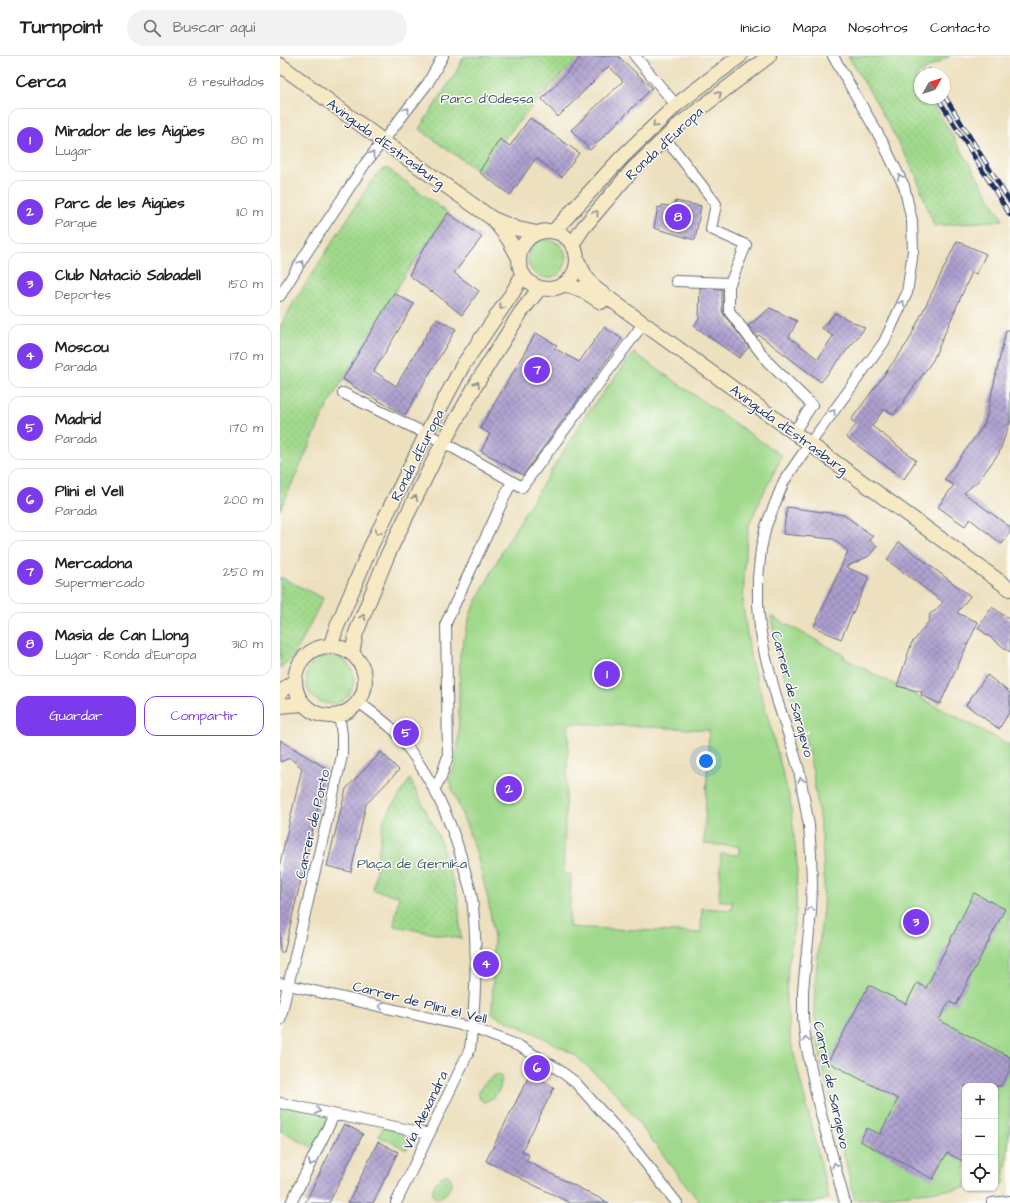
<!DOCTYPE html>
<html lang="es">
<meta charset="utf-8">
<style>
body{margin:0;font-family:"Architects Daughter",sans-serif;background:#f2f2f2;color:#222}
.controls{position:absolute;right:12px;bottom:12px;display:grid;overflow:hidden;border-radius:8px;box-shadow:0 1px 3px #0004}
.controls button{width:36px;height:36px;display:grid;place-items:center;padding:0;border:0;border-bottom:1px solid #e0e0e0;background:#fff;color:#222;font:20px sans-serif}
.compass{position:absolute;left:634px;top:12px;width:36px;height:36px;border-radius:50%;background:#fff;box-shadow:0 1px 3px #0004;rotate:51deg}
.you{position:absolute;left:426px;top:705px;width:14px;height:14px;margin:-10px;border:3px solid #fff;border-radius:50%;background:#1a73e8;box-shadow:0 0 0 6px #1a73e833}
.badge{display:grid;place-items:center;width:26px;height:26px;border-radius:50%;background:#7c3aed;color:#fff;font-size:13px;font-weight:700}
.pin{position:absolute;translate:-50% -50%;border:2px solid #fff;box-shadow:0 1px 4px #0006}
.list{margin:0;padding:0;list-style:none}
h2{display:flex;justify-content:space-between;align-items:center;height:52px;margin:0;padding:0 16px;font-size:17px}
h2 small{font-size:13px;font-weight:400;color:#767676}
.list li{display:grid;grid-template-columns:26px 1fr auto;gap:12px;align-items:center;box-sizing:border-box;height:64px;margin:0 8px 8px;padding:0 8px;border:1px solid #e0e0e0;border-radius:12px}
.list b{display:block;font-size:15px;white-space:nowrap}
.list p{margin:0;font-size:13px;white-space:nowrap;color:#767676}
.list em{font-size:13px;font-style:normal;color:#767676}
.actions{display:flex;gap:8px;padding:12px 16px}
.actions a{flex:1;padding:9px 0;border:1px solid #7c3aed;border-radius:12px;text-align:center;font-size:14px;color:#7c3aed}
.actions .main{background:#7c3aed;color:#fff}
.icon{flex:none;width:22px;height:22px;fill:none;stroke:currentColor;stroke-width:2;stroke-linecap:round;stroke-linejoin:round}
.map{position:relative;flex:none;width:730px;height:1147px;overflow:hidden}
header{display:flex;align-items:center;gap:24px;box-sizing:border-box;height:56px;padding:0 20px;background:#fff;border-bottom:1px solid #e0e0e0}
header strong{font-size:19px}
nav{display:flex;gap:22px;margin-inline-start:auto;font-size:14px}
.search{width:280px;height:36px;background:#f2f2f2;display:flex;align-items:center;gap:10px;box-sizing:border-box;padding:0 14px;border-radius:22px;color:#767676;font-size:15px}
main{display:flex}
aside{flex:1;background:#fff}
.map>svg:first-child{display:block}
.green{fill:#a0d98b;stroke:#5e8474;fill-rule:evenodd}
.park{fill:url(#park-dots);stroke:#5e8474}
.building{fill:url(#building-cross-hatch)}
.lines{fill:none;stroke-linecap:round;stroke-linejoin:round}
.street-casing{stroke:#646d80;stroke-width:12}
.secondary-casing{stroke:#646d80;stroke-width:16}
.street{stroke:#fff;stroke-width:10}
.secondary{stroke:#f6e9c3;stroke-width:14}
.rail-casing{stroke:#1b2f5e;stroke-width:4.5}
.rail{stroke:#fdfcf7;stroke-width:3;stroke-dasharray:9;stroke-linecap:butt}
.oneway{stroke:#888c90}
.oneway2{stroke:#8d97ae}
.labels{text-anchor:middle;stroke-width:3;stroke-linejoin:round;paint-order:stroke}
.park-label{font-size:14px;fill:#3c5a69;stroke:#fdfcf7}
.street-label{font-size:14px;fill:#1b2f5e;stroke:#fdfcf7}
</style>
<header>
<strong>Turnpoint</strong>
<div class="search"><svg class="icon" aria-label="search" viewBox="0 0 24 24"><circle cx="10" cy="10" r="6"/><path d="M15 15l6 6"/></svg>Buscar aquí</div>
<nav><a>Inicio</a><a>Mapa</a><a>Nosotros</a><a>Contacto</a></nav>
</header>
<main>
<aside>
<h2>Cerca<small>8 resultados</small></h2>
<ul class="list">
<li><span class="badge">1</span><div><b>Mirador de les Aigües</b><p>Lugar</p></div><em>80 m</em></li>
<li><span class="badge">2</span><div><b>Parc de les Aigües</b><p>Parque</p></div><em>110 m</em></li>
<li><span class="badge">3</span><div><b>Club Natació Sabadell</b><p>Deportes</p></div><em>150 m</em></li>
<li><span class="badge">4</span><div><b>Moscou</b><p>Parada</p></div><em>170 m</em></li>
<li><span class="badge">5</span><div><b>Madrid</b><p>Parada</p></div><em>170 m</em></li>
<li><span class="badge">6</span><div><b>Plini el Vell</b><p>Parada</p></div><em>200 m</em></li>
<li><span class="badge">7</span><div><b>Mercadona</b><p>Supermercado</p></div><em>250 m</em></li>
<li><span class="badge">8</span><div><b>Masia de Can Llong</b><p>Lugar · Ronda d'Europa</p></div><em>310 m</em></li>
</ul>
<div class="actions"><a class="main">Guardar</a><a>Compartir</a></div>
</aside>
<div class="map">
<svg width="730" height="1147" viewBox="0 0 730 1147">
<defs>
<pattern id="park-dots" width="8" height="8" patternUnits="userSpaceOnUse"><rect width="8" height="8" fill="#a0d98b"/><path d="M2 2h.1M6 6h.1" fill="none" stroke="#89bb7a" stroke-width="1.8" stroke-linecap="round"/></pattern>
<pattern id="building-cross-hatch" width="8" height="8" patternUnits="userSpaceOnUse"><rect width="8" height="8" fill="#ac9ece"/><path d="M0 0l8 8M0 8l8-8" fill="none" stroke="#8b81aa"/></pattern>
</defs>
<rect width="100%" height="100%" fill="#fdfcf7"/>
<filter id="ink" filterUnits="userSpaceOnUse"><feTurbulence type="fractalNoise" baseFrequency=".025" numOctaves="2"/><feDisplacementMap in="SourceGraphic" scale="8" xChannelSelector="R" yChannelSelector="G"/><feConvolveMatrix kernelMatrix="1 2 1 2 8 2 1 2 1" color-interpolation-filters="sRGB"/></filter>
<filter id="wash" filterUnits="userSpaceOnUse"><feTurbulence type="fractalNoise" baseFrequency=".012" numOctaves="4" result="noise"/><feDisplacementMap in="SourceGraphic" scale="16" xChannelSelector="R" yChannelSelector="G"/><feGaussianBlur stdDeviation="0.9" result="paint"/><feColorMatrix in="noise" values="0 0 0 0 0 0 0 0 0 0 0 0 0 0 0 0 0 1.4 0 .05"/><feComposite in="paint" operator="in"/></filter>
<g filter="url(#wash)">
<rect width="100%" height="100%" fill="#ede0be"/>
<path class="green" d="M248 203a19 19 0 1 1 38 0a19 19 0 1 1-38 0Z
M354,297L502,400L483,438L469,469L465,503L463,550L471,605L488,662L510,744L517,806L516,856L508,910L506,944L511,986L549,1142L536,1147H420L334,1035L295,999L254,977L212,958L214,882L208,843L196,795L178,747L168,722L175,710L178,690L180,598L191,556L225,490L246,455L308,356ZM289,667L429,674L424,788L459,790V799L441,798L439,845H452V854L422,852L421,877L289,871L291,818H283Z
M491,560L564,599V602L730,689V1070L724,1128L715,1129V1030H685V1132L575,1144L543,1013L538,984L534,953L536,917L543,852L544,823L542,782L533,717L526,685L497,596Z
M26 624a24 24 0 1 1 48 0a24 24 0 1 1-48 0Z
M103,1072C118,1074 129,1077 127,1094L99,1080Z"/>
<path class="park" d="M184,0H301L262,39L225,82L199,116L139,73L175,18Z
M568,0H670L636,19L640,25V42H650L723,164L654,170L635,117L595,44Z
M107,112L168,157L125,219L71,310L47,351L0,454V271L12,249L95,120L101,114Z
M0,521L43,542L23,583L13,601L0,612Z
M130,723L159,781L178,842L181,883L114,870L119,840L93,834L98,799L104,763Z
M219,1018L221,1020C223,1032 216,1043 204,1046C189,1039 209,1020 219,1018Z
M0,1047L54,1059L37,1094L0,1074Z
M165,1119H168L171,1123C172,1133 165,1142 155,1142C149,1134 156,1123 165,1119Z"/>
<g id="blocks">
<path class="building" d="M302,0H339V1L372,32L310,94L291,74L343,25L329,10L278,61L262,43Z
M250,62L299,97L282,121L256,102L230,139L199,116L220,83L230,90Z
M395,145L421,150L415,184L374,172L378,151L382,152V149L393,151Z
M168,157L202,181L174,217L199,235L182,259L152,235L151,236L129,219L142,195Z
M677,185L706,198L696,218L692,216L653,304L614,359L604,353L592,370L636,404L624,423L566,381L577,368L571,364L628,286Z
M420,232L442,233V255L444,259L469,291L459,302L414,270L419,263Z
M114,237L134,248L94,315L116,330L156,263L176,273L125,359L79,334L63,323Z
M490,252L517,265L509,281L538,303L553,280L542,272L555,257L585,272L541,326L479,279L477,281L468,270Z
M324,271L342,283L243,419L201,395L210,378L200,372L256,277L277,289L274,292L299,306Z
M726,274H730V366L719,397L699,424L684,437L730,471V476L722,488L690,463L685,470L658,451L674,429L664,424L705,367Z
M507,451L564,459L593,480L589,484L597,490L589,500L566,511L589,521L561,583L534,571L568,495L553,483L503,478Z
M619,486L690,540L677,557L698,566L660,648L641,639L642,636L617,630L632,586H633L649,565L650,558L656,554L663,546L607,504Z
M712,551L730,564V596L698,572Z
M707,619L730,637V655L719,673L686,649Z
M0,684L47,713L4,896H0V807L22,712L10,702L0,706Z
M101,696L119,714L86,748L71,816L47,810L66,733Z
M694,837L725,853L676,949L669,946L659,964L730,1001V1014L721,1030H685V1106L667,1097L653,1123L580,1085L587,1072L600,1078L618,1043L548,1006L589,929L626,948L637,927L646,932Z
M249,1020L260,1023L274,1032L242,1095L249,1099L246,1105L329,1147H290L206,1105Z
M64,1068L83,1078L49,1147H25Z
M98,1086L118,1096L93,1147H68Z"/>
</g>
</g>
<g filter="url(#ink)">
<use href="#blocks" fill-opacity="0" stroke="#646d80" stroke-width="1"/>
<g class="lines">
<g class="street-casing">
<path id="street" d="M355,0L396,49
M553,0L602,85L624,130L632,165L633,195L627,237L604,286L526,393L504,425L486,470L481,493L478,522V548L480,572L485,599L498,647L509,680L519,714L529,770L531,798L532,828L531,856L523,934V962L526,988L538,1047L565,1147
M385,83L397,97L436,148L431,173L466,189L449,230V255L488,306L532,349L514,376
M396,225L450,227
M0,240L25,199L85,108L148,27L163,0
M63,337L163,386L242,431L360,272
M78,646C91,655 104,665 116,676C120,681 124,688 129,693C156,730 175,774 186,819C188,826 191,834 192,842C198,892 196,943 190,993L116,1147
M154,734L161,721L168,700L166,567L232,425
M0,927L193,972L239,990L275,1011L295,1026L349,1086L397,1147
M0,964L62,700V678L59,659
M0,1047L149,1078
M11,1147L54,1059
M712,1147L730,1145"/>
</g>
<g class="secondary-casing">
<path id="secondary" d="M0,9L111,91L213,163L238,173L257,177
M213,163L229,184L239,202
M274,175L342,101L396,49L460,0
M239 204a29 29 0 1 1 58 0a29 29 0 1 1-58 0Z
M292,189L303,172L353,113L400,68L489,0
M297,204L306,221L316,233L730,533
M284,228L302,234L321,246
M15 625a35 35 0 1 1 70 0a35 35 0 1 1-70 0Z
M50,591L56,573L91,490L151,369L183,309L233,236L243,218
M72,598L76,577L108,498L158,396L201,320L241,256L260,232
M0,637L15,624
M0,650L23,648"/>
</g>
<use href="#street" class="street"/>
<use href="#secondary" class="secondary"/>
<g class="rail-casing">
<path id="rail" d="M649,15L651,18
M643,17L644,18
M664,39L730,146
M658,42L730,159"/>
</g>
<use href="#rail" class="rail"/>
</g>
<defs><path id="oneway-chevron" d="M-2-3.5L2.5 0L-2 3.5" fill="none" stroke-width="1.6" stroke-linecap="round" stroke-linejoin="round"/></defs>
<g class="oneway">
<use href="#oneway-chevron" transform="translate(439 38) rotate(-37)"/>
<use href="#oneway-chevron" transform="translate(375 69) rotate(136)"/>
<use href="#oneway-chevron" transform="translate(316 157) rotate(-50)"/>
<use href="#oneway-chevron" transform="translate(222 251) rotate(124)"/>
<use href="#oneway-chevron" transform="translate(197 328) rotate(-60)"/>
<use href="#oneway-chevron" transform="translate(135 442) rotate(-64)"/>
<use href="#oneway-chevron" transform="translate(98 476) rotate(116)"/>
<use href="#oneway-chevron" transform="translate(83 561) rotate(-68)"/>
</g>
<g class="oneway2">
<use href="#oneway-chevron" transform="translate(127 54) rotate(-52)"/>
<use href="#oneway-chevron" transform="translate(92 98) rotate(-53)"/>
<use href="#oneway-chevron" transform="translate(620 121) rotate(-117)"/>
<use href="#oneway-chevron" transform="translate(21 207) rotate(-58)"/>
<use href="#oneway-chevron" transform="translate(622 247) rotate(-65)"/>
<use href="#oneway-chevron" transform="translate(553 356) rotate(-54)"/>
<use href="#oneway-chevron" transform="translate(521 724) rotate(-101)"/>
<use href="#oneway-chevron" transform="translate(531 853) rotate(-86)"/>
<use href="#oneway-chevron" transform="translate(101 950) rotate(-167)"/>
<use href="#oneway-chevron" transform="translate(526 983) rotate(-97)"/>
<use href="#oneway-chevron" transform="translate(38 1055) rotate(13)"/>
<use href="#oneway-chevron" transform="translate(31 1107) rotate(116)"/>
<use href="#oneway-chevron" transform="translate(555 1109) rotate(-105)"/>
</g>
</g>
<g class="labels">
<g class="park-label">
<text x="207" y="47">Parc d'Odessa</text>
<text x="132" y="812">Plaça de Gernika</text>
</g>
<g class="street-label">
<text transform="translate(106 87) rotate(36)" y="5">Avinguda d'Estrasburg</text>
<text transform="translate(384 87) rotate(-43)" y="5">Ronda d'Europa</text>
<text transform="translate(509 373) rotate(36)" y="5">Avinguda d'Estrasburg</text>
<text transform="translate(137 399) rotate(-63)" y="5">Ronda d'Europa</text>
<text transform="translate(513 638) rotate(75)" y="5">Carrer de Sarajevo</text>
<text transform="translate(32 768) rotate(-77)" y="5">Carrer de Porto</text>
<text transform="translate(140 946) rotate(14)" y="5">Carrer de Plini el Vell</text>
<text transform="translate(552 1029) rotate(78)" y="5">Carrer de Sarajevo</text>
<text transform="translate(145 1054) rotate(-64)" y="5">Via Alexandra</text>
</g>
</g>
</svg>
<div class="controls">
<button>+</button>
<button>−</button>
<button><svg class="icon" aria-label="locate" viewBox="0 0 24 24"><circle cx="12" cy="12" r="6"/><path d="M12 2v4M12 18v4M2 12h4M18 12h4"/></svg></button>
</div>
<svg class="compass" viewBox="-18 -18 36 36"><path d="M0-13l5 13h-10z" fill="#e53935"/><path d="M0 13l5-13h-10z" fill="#767676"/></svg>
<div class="you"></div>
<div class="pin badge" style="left:327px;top:618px">1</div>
<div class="pin badge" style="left:229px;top:733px">2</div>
<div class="pin badge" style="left:636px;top:866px">3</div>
<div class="pin badge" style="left:206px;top:908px">4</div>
<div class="pin badge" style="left:126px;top:677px">5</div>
<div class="pin badge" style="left:257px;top:1012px">6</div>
<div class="pin badge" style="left:257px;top:314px">7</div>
<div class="pin badge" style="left:398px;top:161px">8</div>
</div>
</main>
